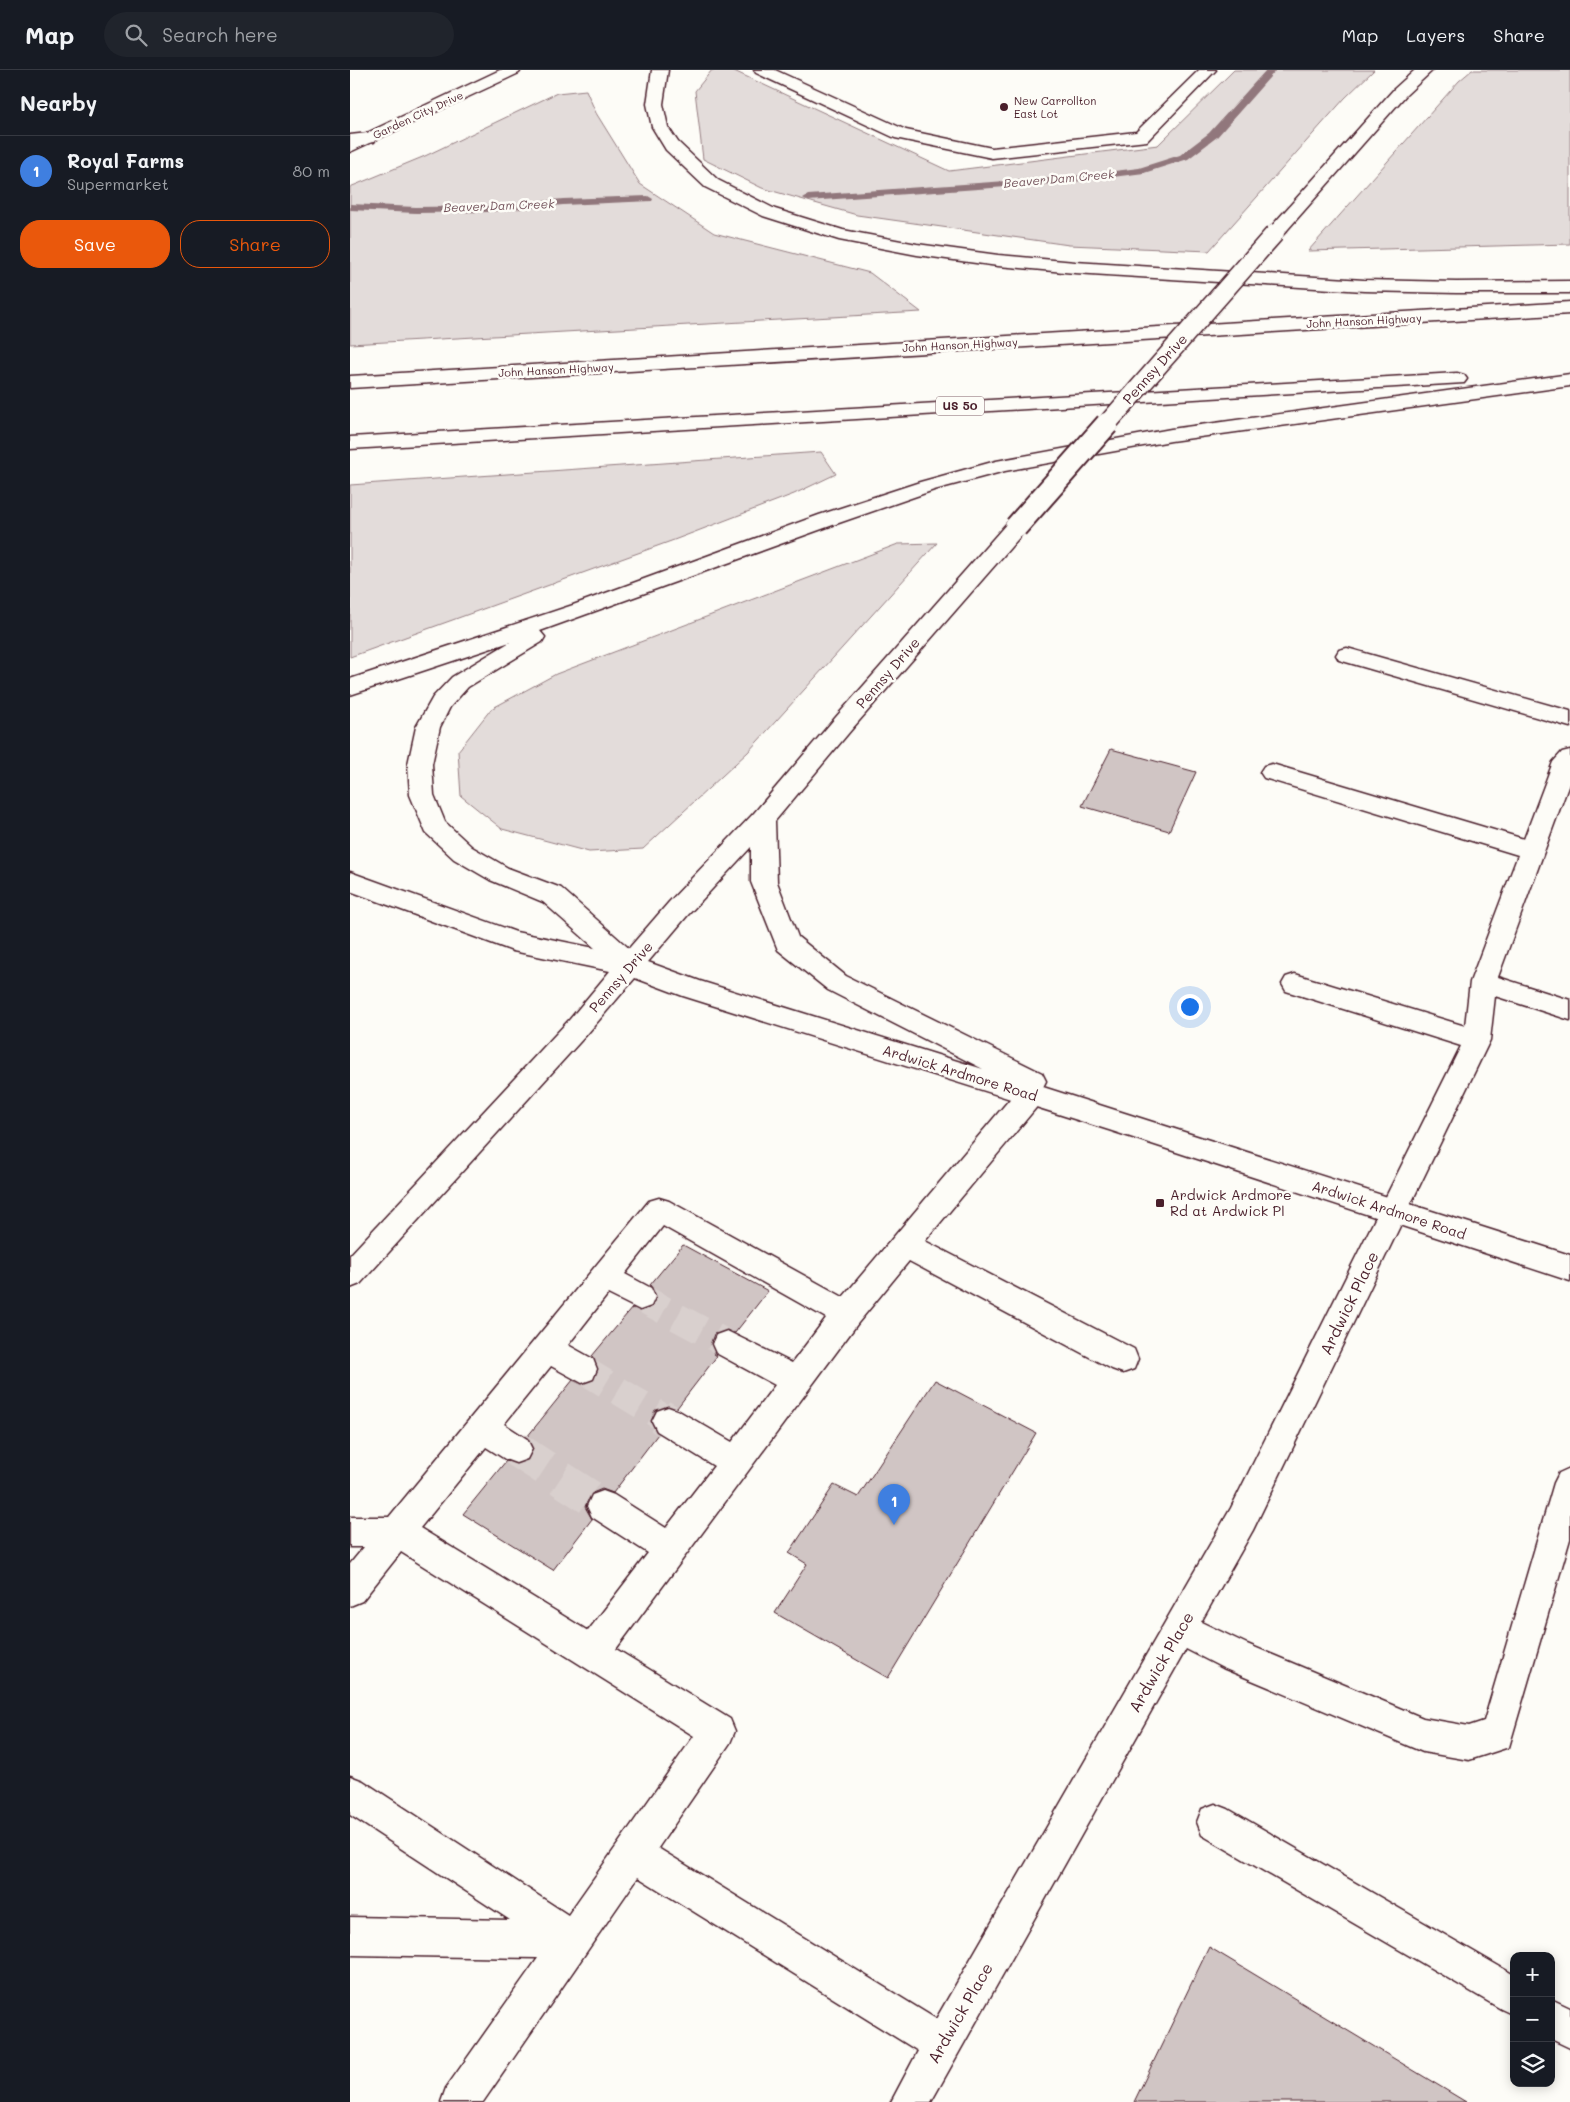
<!DOCTYPE html>
<meta charset="utf-8">
<style>
body{margin:0;font-family:Mali,sans-serif;background:#20242c;color:#f1f3f6}
.controls{position:absolute;right:15px;bottom:15px;display:grid;overflow:hidden;border-radius:10px;box-shadow:0 2px 12px #0003}
.controls button{width:45px;height:45px;display:grid;place-items:center;padding:0;border:0;border-bottom:1px solid #363941;background:#171b24;color:#f1f3f6;font:25px sans-serif}
.you{position:absolute;left:839px;top:936px;width:18px;height:18px;margin:-12px;border:4px solid #fff;border-radius:50%;background:#1a73e8;box-shadow:0 0 0 8px #1a73e833}
.badge{display:grid;place-items:center;width:32px;height:32px;border-radius:50%;background:#ea580c;color:#fff;font-size:16px;font-weight:700}
.pin{position:absolute;translate:-50% -41px;filter:drop-shadow(0 1px 2px #0008)}
.pin::after{content:'';position:absolute;top:26px;width:18px;height:15px;background:inherit;clip-path:polygon(0 0,100% 0,50% 100%)}
.list{margin:0;padding:0;list-style:none}
h2{display:flex;justify-content:space-between;align-items:center;height:65px;margin:0;padding:0 20px;font-size:21px}
h2 small{font-size:16px;font-weight:400;color:#9ea1a6}
.list li{display:grid;grid-template-columns:32px 1fr auto;gap:15px;align-items:center;box-sizing:border-box;height:70px;padding:0 20px;border-top:1px solid #363941}
.list b{display:block;font-size:19px;white-space:nowrap}
.list p{margin:0;font-size:16px;white-space:nowrap;color:#9ea1a6}
.list em{font-size:16px;font-style:normal;color:#9ea1a6}
.actions{display:flex;gap:10px;padding:15px 20px}
.actions a{flex:1;padding:11px 0;border:1px solid #ea580c;border-radius:20px;text-align:center;font-size:18px;color:#ea580c}
.actions .main{background:#ea580c;color:#fff}
.icon{flex:none;width:28px;height:28px;fill:none;stroke:currentColor;stroke-width:2;stroke-linecap:round;stroke-linejoin:round}
.map{position:relative;flex:none;width:1220px;height:2032px;overflow:hidden}
header{display:flex;align-items:center;gap:30px;box-sizing:border-box;height:70px;padding:0 25px;background:#171b24;border-bottom:1px solid #363941}
header strong{font-size:24px}
nav{display:flex;gap:28px;margin-inline-start:auto;font-size:18px}
.search{width:350px;height:45px;background:#20242c;display:flex;align-items:center;gap:12px;box-sizing:border-box;padding:0 18px;border-radius:28px;color:#9ea1a6;font-size:19px}
main{display:flex}
aside{flex:1;background:#171b24}
.map>svg:first-child{display:block}
.green{fill:#e3dcda;stroke:#967e82}
.lines{fill:none;stroke-linecap:round;stroke-linejoin:round}
.stream{fill:#91777b;fill-rule:evenodd}
.building{fill:#d0c5c4;stroke:#4a1f2b}
.minor-tunnel-far1{stroke:#d9d0ce;stroke-width:28;stroke-dasharray:28 14;stroke-linecap:butt}
.minor-tunnel{stroke:#d9d0ce;stroke-width:35;stroke-dasharray:35 18;stroke-linecap:butt}
.minor-casing{stroke:#4a1f2b;stroke-width:3}
.major-casing{stroke:#4a1f2b;stroke-width:3}
.highway-casing{stroke:#4a1f2b;stroke-width:3}
.minor{fill:#fdfcf7;fill-rule:evenodd}
.major{fill:#fdfcf7;fill-rule:evenodd}
.highway{fill:#fdfcf7;fill-rule:evenodd}
.major-bridge-far1-casing{stroke:#4a1f2b;stroke-width:21;stroke-linecap:butt}
.major-bridge-casing{stroke:#4a1f2b;stroke-width:26;stroke-linecap:butt}
.major-bridge-far1{stroke:#fdfcf7;stroke-width:18}
.major-bridge{stroke:#fdfcf7;stroke-width:22}
.poi-dot{fill:#4a1f2b;stroke:#fdfcf7;stroke-width:2}
.labels{text-anchor:middle;stroke-width:5;stroke-linejoin:round;paint-order:stroke}
.far-poi-label{font-size:11px;fill:#4a1f2b;stroke:#fdfcf7;text-anchor:start}
.far-street-label{font-size:11px;fill:#4a1f2b;stroke:#fdfcf7}
.far-water-label{font-size:12px;font-style:italic;fill:#73525a;stroke:#fdfcf7}
.shield{fill:#fdfcf7;stroke:#806168;stroke-width:1}
.shield-label{font-size:12px;font-weight:bold;fill:#4a1f2b}
.street-label{font-size:14px;fill:#4a1f2b;stroke:#fdfcf7}
.poi-label{font-size:14px;fill:#4a1f2b;stroke:#fdfcf7;text-anchor:start}
.near-street-label{font-size:16px;fill:#4a1f2b;stroke:#fdfcf7}
</style>
<header>
<strong>Map</strong>
<div class="search"><svg class="icon" aria-label="search" viewBox="0 0 24 24"><circle cx="10" cy="10" r="6"/><path d="M15 15l6 6"/></svg>Search here</div>
<nav><a>Map</a><a>Layers</a><a>Share</a></nav>
</header>
<main>
<aside>
<h2>Nearby<small></small></h2>
<ul class="list">
<li><span class="badge" style="background:#3f7fe0">1</span><div><b>Royal Farms</b><p>Supermarket</p></div><em>80 m</em></li>
</ul>
<div class="actions"><a class="main">Save</a><a>Share</a></div>
</aside>
<div class="map">
<svg width="1220" height="2032" viewBox="0 0 1220 2032">
<rect width="100%" height="100%" fill="#fdfcf7"/>
<filter id="ink" filterUnits="userSpaceOnUse"><feTurbulence type="fractalNoise" baseFrequency=".02" numOctaves="2"/><feDisplacementMap in="SourceGraphic" scale="10" xChannelSelector="R" yChannelSelector="G"/><feConvolveMatrix kernelMatrix="1 2 1 2 8 2 1 2 1" color-interpolation-filters="sRGB"/></filter>
<g filter="url(#ink)">
<path class="green" d="M362,0H382L599,101L808,75L884,0H1024L995,28L859,181L719,175L507,145L412,118L353,89L345,21Z
M1122,0H1220V174L958,181L1109,11Z
M236,20L246,43L290,114L364,163L520,203L571,242L0,274V117L75,86L207,23Z
M471,382L486,404L444,424L324,470L0,587V415Z
M587,473L398,682L293,779L239,782L152,759L111,726L108,681L141,639L206,604L548,474Z"/>
<g class="lines">
<path class="stream" d="M916,0H926L867,67L838,89L794,103L715,113L458,131L453,128L458,125L715,107L789,98L830,85L859,63Z
M298,126L303,129L302,131L213,135L138,142L66,143L0,140V134L66,137L138,136L213,129Z"/>
</g>
<path class="building" d="M761,679L846,702L819,761L732,736Z
M333,1175L418,1221L385,1263L376,1259L364,1264L360,1275L364,1284L367,1286L327,1338L317,1335L305,1340L300,1352L308,1364L263,1423L252,1419L240,1424L235,1437L242,1449L203,1500L113,1444L156,1391L167,1395L179,1390L184,1378L177,1367L223,1310L233,1315L245,1310L249,1298L242,1286L282,1238L291,1242L303,1237L307,1226L300,1215Z
M585,1310L686,1363L538,1608L425,1543L457,1494L439,1483L484,1415L508,1427Z
M859,1877L1116,2032H784Z"/>
<g class="lines">
<path class="minor-tunnel-far1" d="M290,1227L377,1274
M232,1299L312,1347"/>
<path class="minor-tunnel" d="M310,1346L318,1351
M166,1379L253,1436"/>
<g class="minor-casing">
<path id="minor" d="M404,0H425L556,60L642,78L786,62L849,0H866L797,71L642,88L545,68L406,3Z
M997,578L1220,641V657L989,590L986,585L989,580Z
M1220,680V711L1148,907L1220,930V950L1145,926L1140,970L903,1460L851,1552L897,1574L1073,1648L1119,1656L1134,1651L1204,1413L1209,1403L1220,1398V1469L1159,1677L1119,1690L1073,1682L873,1598L836,1579L581,2032H541L568,1981L288,1807L133,2032H91L96,2018L188,1888L0,1885V1847L160,1850L0,1745V1706L13,1711L218,1845L344,1666L51,1482L12,1531L0,1536V1494L14,1477H0V1447H39L299,1131L309,1128L319,1131L493,1227L670,1017L680,1014L690,1017L694,1025L690,1033L575,1171L784,1279L788,1289L784,1299L773,1303L762,1299L559,1191L508,1253L266,1579L380,1649L385,1661L380,1673L308,1778L586,1949L881,1438L1111,976L936,921L932,914L936,907L945,904L1115,956L1120,912L1168,785L914,708L910,702L914,696L922,694L1174,769L1203,692L1212,682ZM313,1156L476,1248L442,1293L377,1261L366,1265L362,1274L366,1283L425,1315L382,1372L329,1341L318,1337L307,1341L302,1351L307,1361L364,1396L316,1458L264,1425L253,1421L242,1425L237,1436L242,1447L298,1483L238,1561L70,1458L136,1377L155,1389L166,1393L177,1389L182,1379L177,1369L154,1354L201,1296L232,1313L243,1309L247,1299L243,1289L218,1275L258,1224L290,1240L301,1236L305,1227L301,1218L275,1204Z
M865,1734L878,1739L1164,1905V1945L1151,1939L852,1765L847,1752L852,1739Z
M1201,1929L1220,1938V1978L1201,1969Z"/>
</g>
<g class="major-casing">
<path id="major" d="M150,0H171L169,3L0,82V71Z
M1065,0H1083L1056,25L931,167L925,168L919,167L916,163L919,159L1044,19Z
M666,450L674,452L677,457L674,462L502,659L425,751L427,812L448,867L496,906L692,1003L696,1011L693,1017L1220,1185V1211L759,1060L333,926L285,908L238,963L10,1214L0,1218V1185L220,949L260,901L163,881L0,821V802L166,862L274,884L319,832L404,743L486,647L658,452ZM401,777V812L428,880L478,920L633,999L350,911L298,892L337,846Z"/>
</g>
<g class="highway-casing">
<path id="highway" d="M302,0H318L313,34L318,57L328,72L368,110L425,139L493,160L567,174L648,185L725,192L1014,210L1106,212L1220,211V223H1106L1014,221L725,203L648,196L567,185L489,170L413,146L355,117L316,80L302,57L297,34Z
M18,63L24,64L26,68L24,72L0,75V65Z
M1220,232V244L0,318V306Z
M1107,303L1114,305L1117,309L1114,313L0,379V367Z
M1220,304V316L821,371L655,401L584,420L483,455L190,561L195,567L192,572L118,617L100,637L90,657L82,694L84,725L95,752L122,777L158,798L211,818L291,889L295,896L291,903L282,906L273,903L193,832L140,810L104,789L76,763L60,725L58,694L66,657L83,627L102,607L160,572L0,625V609L223,535L469,445L570,412L646,391L821,359Z"/>
</g>
<use href="#minor" class="minor"/>
<use href="#major" class="major"/>
<use href="#highway" class="highway"/>
<g class="major-bridge-far1-casing">
<path id="major-bridge-far1" d="M756,355L925,163"/>
</g>
<g class="major-bridge-casing">
<path id="major-bridge" d="M666,457L757,354"/>
</g>
<use href="#major-bridge-far1" class="major-bridge-far1"/>
<use href="#major-bridge" class="major-bridge"/>
</g>
</g>
<g class="poi-dot">
<circle cx="654" cy="37" r="5"/>
<rect x="805" y="1128" width="10" height="10" rx="2.5"/>
</g>
<g class="labels">
<g class="far-poi-label">
<text x="664" y="35">New Carrollton<tspan x="664" dy="13">East Lot</tspan></text>
</g>
<g class="far-street-label">
<text transform="translate(68 45) rotate(-25)" y="4">Garden City Drive</text>
<text transform="translate(1014 251) rotate(-3)" y="4">John Hanson Highway</text>
<text transform="translate(610 275) rotate(-3)" y="4">John Hanson Highway</text>
<text transform="translate(206 300) rotate(-3)" y="4">John Hanson Highway</text>
</g>
<g class="far-water-label">
<text transform="translate(709 109) rotate(-5)" y="4">Beaver Dam Creek</text>
<text transform="translate(149 136) rotate(-2)" y="4">Beaver Dam Creek</text>
</g>
<rect class="shield" x="586" y="326.5" width="48" height="19" rx="4"/>
<g class="shield-label">
<text x="610" y="340">US 50</text>
</g>
<g class="street-label">
<text transform="translate(805 299) rotate(-48)" y="5">Pennsy Drive</text>
<text transform="translate(538 603) rotate(-49)" y="5">Pennsy Drive</text>
<text transform="translate(271 907) rotate(-49)" y="5">Pennsy Drive</text>
<text transform="translate(610 1003) rotate(17)" y="5">Ardwick Ardmore Road</text>
<text transform="translate(1039 1140) rotate(18)" y="5">Ardwick Ardmore Road</text>
</g>
<g class="poi-label">
<text x="820" y="1130">Ardwick Ardmore<tspan x="820" dy="16">Rd at Ardwick Pl</tspan></text>
</g>
<g class="near-street-label">
<text transform="translate(999 1233) rotate(-64)" y="6">Ardwick Place</text>
<text transform="translate(811 1592) rotate(-60)" y="6">Ardwick Place</text>
<text transform="translate(610 1943) rotate(-60)" y="6">Ardwick Place</text>
</g>
</g>
</svg>
<div class="controls">
<button>+</button>
<button>−</button>
<button><svg class="icon" aria-label="layers" viewBox="0 0 24 24"><path d="M12 4l9 5-9 5-9-5zM3 14l9 5 9-5"/></svg></button>
</div>
<div class="you"></div>
<div class="pin badge" style="left:544px;top:1455px;background:#3f7fe0">1</div>
</div>
</main>
